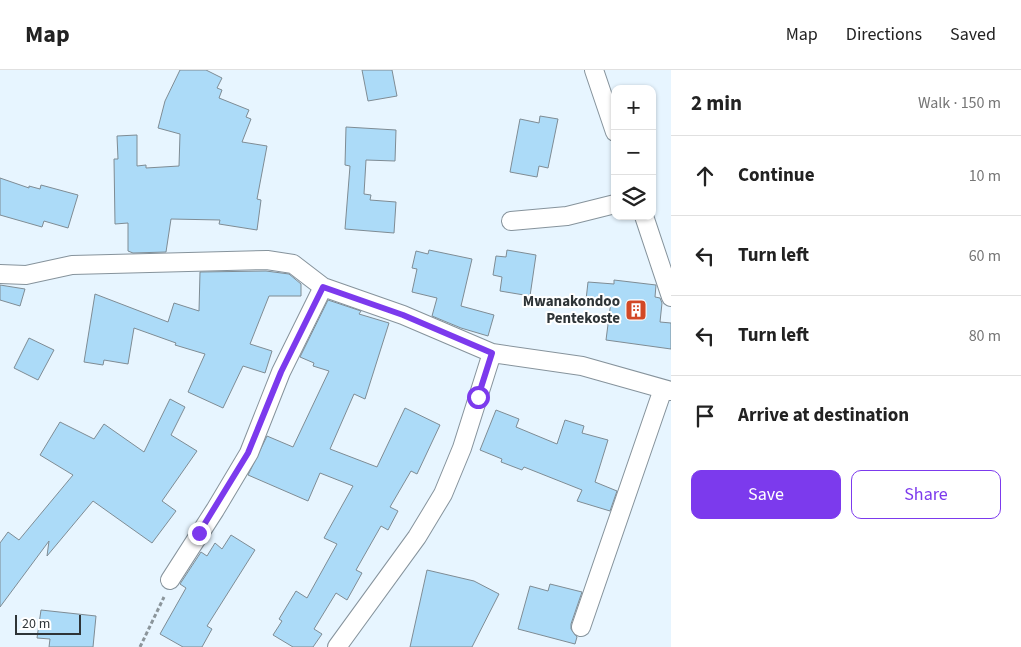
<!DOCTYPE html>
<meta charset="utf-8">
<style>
body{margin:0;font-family:"Source Sans 3",sans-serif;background:#f6f6f6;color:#222}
.controls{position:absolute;right:15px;top:15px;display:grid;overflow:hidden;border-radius:10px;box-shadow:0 1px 4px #0004}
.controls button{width:45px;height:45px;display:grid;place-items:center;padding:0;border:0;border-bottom:1px solid #e0e0e0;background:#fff;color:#222;font:25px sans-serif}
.scale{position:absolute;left:15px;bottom:12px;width:66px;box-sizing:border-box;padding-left:5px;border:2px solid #2e3437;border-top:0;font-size:14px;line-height:18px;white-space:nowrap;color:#2e3437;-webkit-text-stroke:4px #fff;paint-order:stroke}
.stop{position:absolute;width:15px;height:15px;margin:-11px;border:4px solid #7c3aed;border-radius:50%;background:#fff}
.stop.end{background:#7c3aed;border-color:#fff;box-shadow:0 1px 5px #0008}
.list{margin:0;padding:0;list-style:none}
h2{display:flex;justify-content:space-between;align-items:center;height:65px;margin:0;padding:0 20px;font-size:21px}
h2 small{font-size:16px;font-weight:400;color:#767676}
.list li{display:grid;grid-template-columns:32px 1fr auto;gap:15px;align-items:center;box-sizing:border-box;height:80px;padding:0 20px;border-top:1px solid #e0e0e0}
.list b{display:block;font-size:19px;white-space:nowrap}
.list em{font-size:16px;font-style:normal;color:#767676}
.actions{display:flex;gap:10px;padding:15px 20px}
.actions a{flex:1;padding:11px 0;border:1px solid #7c3aed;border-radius:10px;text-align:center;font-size:18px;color:#7c3aed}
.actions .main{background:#7c3aed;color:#fff}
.icon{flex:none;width:28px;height:28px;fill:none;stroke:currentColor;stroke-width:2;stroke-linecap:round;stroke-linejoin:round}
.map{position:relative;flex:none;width:671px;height:577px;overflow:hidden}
header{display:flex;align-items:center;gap:30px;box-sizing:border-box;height:70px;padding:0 25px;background:#fff;border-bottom:1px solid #e0e0e0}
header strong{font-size:24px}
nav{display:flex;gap:28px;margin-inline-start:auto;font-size:18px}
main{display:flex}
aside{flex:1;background:#fff}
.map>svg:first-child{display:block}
.building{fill:#acdbf8;stroke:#7f8c94}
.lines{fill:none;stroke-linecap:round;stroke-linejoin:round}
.street-casing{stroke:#86939c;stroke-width:20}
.path{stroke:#8b959b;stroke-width:3;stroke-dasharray:4 2.5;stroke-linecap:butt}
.street{stroke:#fff;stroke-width:18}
.route{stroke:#7c3aed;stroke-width:6}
.labels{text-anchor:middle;stroke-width:4;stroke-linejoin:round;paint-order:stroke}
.poi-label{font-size:15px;font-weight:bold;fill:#2e3437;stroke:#fff;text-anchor:end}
</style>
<header>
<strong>Map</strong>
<nav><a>Map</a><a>Directions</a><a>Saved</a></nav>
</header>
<main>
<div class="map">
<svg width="671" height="577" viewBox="0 0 671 577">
<rect width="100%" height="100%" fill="#e7f5ff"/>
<path class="building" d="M180,0H206L222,8L217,18L222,20L219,28L249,40L246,47L251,49L242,72L267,76L257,129L261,130L257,160L219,154L220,150L171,149L166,182L133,183L128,181V153L115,154L114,89H118L117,66L137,65V96L146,95V98L179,96L180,64L158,58L165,31Z
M362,0H392L397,26L368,31Z
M540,46L558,49L548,98L539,96L537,107L510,102L520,49L539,53Z
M346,57L396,60L395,91L366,90L364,124L371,125L370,130L396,132L394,163L345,159L350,96L345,95Z
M0,108L29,118V116L40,119L41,115L78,125L68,158L44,151L42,157L0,145Z
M429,180L472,189L461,236L494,245L488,266L461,258L432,246L437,228L412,222L417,199L412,198L416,181L428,184Z
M507,180L536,185L530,226L500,221L502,207L493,205L496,186L506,187Z
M266,201L289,204L301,214V226H269L250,274L272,281L265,303L243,296L223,338L188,322L205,284L175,275L176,273L134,258L128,294L104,290L103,295L84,292L95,224L168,252L174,233L199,241L200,202Z
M614,210L656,215L655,227L660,228L662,233L660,252L671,253V279L606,270L611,231L586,230L588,212L614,214Z
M0,215L25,219L20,236L0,230Z
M328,230L361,241L359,244L389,253L365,329L354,324L330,379L377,397L405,338L440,355L417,404L411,401L390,437L398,441L388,460L381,456L356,500L362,503L347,530L336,523L314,559L322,564L313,577H293L273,565L282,551L279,549L296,521L307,528L337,474L324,468L353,416L320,403L308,431L248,405L267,366L293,377L329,301L313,296L314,293L300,287Z
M29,268L54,280L38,310L14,298Z
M170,329L185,337L171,365L197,381L162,431L176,441L152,473L93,431L47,486L49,471L0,537V473L8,462L19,470L73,405L40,385L60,352L94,369L104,354L144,382Z
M496,340L519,349L516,357L557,374L565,350L584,356L582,363L608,370L595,412L617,421L610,441L577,431L582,420L524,397L522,400L501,392L502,389L480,380Z
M231,465L255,480L207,556L212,559L202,577H183L160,564L186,518L180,514L201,482L207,486L215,473L222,479Z
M427,500L474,511L499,524L472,577H410Z
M550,514L582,522L571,554V559L577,567L575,574L518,559L530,516L548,521Z
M41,540L96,546L93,577H49L50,569L37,568Z"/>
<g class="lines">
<g class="street-casing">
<path id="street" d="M594,0L615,62
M644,146L671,227
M511,151L567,146L615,134
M0,204L26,205L72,195L267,190L293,194L323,217L403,245L492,283L582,296L671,321
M170,510L215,440L249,383L281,302L323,217
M581,557L663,319
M337,577L417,467L443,424L462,378L492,283"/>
</g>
<path class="path" d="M140,577L164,527"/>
<use href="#street" class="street"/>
</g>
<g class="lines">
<path class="route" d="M199,463L248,383L281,302L323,217L403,245L492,283L478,327"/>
</g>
<defs>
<g id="building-square" transform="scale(1.125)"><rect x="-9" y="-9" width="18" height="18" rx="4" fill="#d24826" stroke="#fff"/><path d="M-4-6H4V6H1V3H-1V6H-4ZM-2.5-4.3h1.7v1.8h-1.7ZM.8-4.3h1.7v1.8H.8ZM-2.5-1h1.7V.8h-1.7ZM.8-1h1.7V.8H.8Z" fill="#fff"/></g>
</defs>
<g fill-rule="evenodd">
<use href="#building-square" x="636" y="240"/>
</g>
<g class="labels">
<g class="poi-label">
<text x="620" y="236">Mwanakondoo<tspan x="620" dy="17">Pentekoste</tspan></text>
</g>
</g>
</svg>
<div class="controls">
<button>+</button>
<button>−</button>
<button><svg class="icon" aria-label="layers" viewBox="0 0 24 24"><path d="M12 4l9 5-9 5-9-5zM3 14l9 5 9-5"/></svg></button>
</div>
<div class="scale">20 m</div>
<div class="stop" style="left:478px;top:327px"></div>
<div class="stop end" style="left:199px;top:463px"></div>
</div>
<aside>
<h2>2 min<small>Walk · 150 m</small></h2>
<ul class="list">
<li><svg class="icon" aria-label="ahead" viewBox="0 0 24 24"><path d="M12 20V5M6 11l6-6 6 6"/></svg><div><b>Continue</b></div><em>10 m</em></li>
<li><svg class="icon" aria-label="left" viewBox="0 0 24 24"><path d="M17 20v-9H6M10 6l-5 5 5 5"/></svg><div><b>Turn left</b></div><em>60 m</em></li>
<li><svg class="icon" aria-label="left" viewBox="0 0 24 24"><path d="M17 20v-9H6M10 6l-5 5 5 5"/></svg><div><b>Turn left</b></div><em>80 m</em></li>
<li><svg class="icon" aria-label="arrive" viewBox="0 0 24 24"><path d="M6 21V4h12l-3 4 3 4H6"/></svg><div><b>Arrive at destination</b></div></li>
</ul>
<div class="actions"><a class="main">Save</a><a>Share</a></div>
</aside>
</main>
